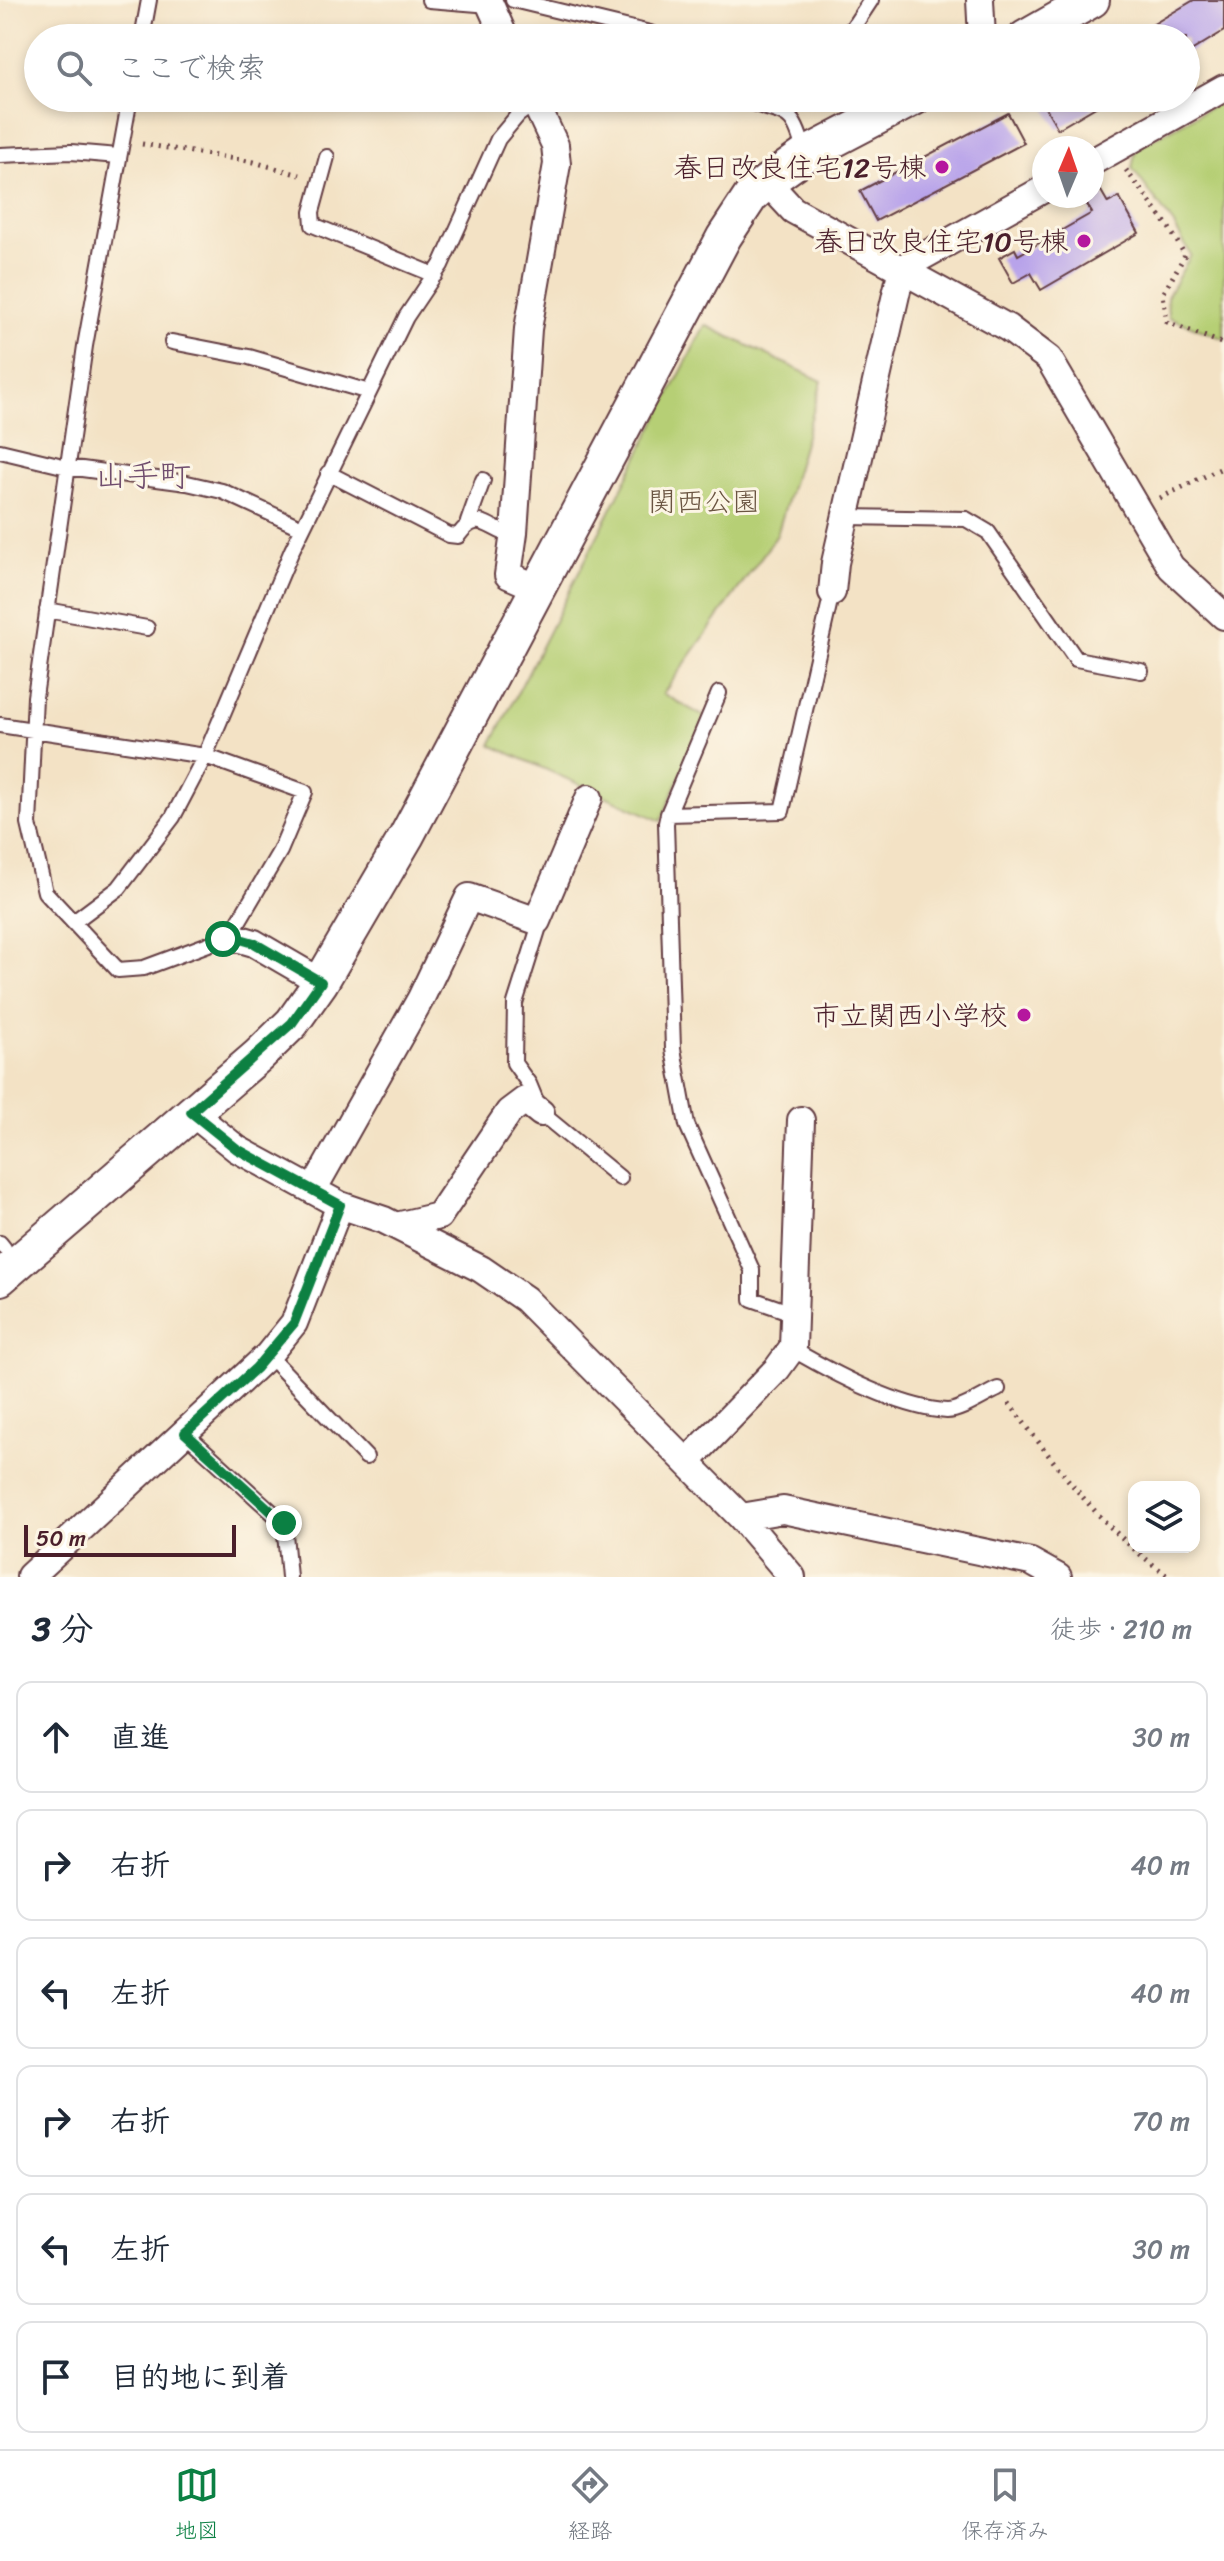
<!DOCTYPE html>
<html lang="ja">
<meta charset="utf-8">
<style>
body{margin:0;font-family:Sriracha,"Klee One",sans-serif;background:#f6f6f7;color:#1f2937}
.controls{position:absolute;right:24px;bottom:24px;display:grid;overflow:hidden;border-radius:16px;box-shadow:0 4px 12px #0003}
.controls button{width:72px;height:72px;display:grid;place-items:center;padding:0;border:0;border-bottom:2px solid #e0e1e3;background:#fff;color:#1f2937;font:40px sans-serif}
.compass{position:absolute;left:1032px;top:136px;width:72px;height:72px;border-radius:50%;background:#fff;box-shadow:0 4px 12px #0003;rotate:2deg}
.scale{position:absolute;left:24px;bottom:20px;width:212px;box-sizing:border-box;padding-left:8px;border:4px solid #4a1f2b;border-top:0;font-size:22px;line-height:28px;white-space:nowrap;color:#4a1f2b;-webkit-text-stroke:6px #fcf5e5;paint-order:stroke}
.stop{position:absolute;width:24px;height:24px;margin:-18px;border:6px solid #0b8043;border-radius:50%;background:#fff}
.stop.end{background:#0b8043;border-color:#fff;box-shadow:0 2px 8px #0008}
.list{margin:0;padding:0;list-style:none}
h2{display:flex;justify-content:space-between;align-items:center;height:104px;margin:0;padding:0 32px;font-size:34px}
h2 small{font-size:26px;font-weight:400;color:#747a83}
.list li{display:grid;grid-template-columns:52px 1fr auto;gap:24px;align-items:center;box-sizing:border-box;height:112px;margin:0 16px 16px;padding:0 16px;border:2px solid #e0e1e3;border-radius:16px}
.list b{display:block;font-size:30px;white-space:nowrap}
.list em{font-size:26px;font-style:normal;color:#747a83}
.icon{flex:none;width:44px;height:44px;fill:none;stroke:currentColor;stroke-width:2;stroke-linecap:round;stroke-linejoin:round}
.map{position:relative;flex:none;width:1224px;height:1577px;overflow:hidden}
.search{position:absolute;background:#fff;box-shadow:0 4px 12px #0003;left:24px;right:24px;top:24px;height:88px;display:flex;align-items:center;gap:20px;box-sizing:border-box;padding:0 28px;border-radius:44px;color:#747a83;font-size:30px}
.sheet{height:872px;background:#fff}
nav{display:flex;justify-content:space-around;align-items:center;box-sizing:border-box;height:112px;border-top:2px solid #e0e1e3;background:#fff;font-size:22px;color:#747a83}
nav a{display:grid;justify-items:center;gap:4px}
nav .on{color:#0b8043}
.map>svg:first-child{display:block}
.green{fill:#b6cf74;stroke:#807750;stroke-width:2}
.building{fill:#b8a3ea}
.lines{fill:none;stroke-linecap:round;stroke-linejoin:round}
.service-casing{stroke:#633c42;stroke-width:18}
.minor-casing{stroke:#633c42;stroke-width:30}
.tertiary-casing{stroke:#633c42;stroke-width:38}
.path{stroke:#633c42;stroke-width:5;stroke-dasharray:2 6;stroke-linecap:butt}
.service{stroke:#fff;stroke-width:14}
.minor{stroke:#fff;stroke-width:26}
.tertiary{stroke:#fff;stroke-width:34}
.route{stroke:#0b8043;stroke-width:10}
.poi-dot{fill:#b5179e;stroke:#fcf5e5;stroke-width:3}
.labels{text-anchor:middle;stroke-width:6;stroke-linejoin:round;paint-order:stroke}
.poi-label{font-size:28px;fill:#4a1f2b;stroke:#fcf5e5;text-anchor:end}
.park-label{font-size:28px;fill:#6a5441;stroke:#fcf5e5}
.quarter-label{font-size:32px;fill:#704d6e;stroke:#fcf5e5}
</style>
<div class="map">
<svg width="1224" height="1577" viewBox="0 0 1224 1577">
<rect width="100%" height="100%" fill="#fcf5e5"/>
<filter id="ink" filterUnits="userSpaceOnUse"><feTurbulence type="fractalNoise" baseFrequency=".0125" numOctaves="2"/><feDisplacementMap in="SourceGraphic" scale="16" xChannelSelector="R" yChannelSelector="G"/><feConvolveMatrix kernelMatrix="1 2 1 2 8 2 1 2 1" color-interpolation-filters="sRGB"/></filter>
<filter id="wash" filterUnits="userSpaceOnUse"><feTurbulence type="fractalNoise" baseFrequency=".006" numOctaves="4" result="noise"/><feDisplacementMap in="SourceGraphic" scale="32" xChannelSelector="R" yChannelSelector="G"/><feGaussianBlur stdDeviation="1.8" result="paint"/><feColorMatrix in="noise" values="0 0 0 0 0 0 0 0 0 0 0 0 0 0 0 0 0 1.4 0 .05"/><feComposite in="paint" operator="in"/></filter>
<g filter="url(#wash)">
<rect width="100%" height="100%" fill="#f3e2c5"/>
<path class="green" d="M1224,100V339L1168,317L1167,297L1191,255L1174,225L1132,168L1136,149Z
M705,325L822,381L777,535L663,694L705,717L661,821L491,745Z"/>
<g id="blocks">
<path class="building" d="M1194,0H1224V31L1186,54V38H1130Z
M1040,98H1111L1058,129Z
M1008,113L1024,143L876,221L860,191Z
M1097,184L1108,203L1119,197L1139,233L1041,290L1031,273L1013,283L999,258L1015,249L1018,255L1092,213L1082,196H1092V187Z"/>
</g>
</g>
<g filter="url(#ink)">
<use href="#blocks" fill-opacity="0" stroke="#633c42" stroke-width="2"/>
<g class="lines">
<g class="service-casing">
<path id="service" d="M429,0L490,5
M513,0L650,33L658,38
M142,38L149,0
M846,38L871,0
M741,98C785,119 792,102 805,155
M788,115L799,98
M0,155L71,152L118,156
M327,157L312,212L313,225L435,275
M172,342L249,357L369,392
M0,451L67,467L187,483L222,491L302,528
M328,473L449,535L458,536C479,507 487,530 514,536
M846,517L966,519L988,532L1076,659L1141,671
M468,522L483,480
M47,610L147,628
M0,725L205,756L305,792L280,851L230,936L144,968L118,970L45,892L29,824L35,697L85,346L130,98
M668,814L719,693
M75,921L119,888L173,817L205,756L292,550L406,317L441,265L498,139L518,115L535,103
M537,921L538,930L515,1003L514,1063L529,1084L541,1113L620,1178
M0,1243L4,1248
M795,1314L752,1299V1270L687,1125L673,1049L666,823L668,814L782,811L832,592
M792,1349C833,1373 898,1408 947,1411C961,1411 984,1395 998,1389
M268,1355L366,1457
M185,1433L284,1523L289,1577"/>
</g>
<g class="minor-casing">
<path id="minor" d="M488,0L505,38
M980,0L982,38
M533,98L555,145L557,164L528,329L514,533L508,575L538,588
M1092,162L1224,88
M767,182L793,210L1008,328L1049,359L1171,567L1224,616
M832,592L835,563L902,268L1044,189
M230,936L254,943L321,982
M191,1112L237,1149L340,1205L384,1220L481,1269L525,1299L741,1517L792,1577
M313,1190L421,998L469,897L537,921L589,798
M396,1226L439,1216L509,1112L525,1100L541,1113
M687,1462L777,1369L793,1347L801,1120
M741,1517L783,1510L1031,1562L1058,1577
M30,1576L268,1355L294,1323L340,1205"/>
</g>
<g class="tertiary-casing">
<path id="tertiary" d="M1025,38L1092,0
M0,1278L258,1056L292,1023L321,982L406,837L724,237L751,196L767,182L805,155L914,98"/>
</g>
<path class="path" d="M142,144L254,162L300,175
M1126,170L1168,226L1185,255L1163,294L1167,322L1224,344
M1160,498L1224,467
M1009,1403C1060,1470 1100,1528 1170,1577"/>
<use href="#service" class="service"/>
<use href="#minor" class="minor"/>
<use href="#tertiary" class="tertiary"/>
</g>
</g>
<g class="lines" filter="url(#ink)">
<path class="route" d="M223,939L230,936L254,943L321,982L292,1023L191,1112L237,1149L340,1205L294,1323L256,1368L185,1433L284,1523"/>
</g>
<g class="poi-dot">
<circle cx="942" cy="167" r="8"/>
<circle cx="1084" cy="241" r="8"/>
<circle cx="1024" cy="1015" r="8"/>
</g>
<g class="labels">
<g class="poi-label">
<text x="926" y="177">春日改良住宅12号棟</text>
<text x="1068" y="251">春日改良住宅10号棟</text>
<text x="1008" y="1025">市立関西小学校</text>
</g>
<g class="park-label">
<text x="704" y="511">関西公園</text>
</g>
<g class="quarter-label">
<text x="143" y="486">山手町</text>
</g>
</g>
</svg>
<div class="controls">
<button><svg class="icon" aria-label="layers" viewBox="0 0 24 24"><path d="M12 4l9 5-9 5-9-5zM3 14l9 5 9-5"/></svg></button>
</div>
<svg class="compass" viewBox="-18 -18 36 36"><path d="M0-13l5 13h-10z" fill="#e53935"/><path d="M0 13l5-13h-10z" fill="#747a83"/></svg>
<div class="scale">50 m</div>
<div class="stop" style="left:223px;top:939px"></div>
<div class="stop end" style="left:284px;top:1523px"></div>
<div class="search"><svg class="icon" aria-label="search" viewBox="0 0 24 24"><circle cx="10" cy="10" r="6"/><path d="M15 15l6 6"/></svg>ここで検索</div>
</div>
<section class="sheet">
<h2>3 分<small>徒歩 · 210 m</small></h2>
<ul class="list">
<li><svg class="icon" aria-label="ahead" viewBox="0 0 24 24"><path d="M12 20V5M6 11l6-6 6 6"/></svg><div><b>直進</b></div><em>30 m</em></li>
<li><svg class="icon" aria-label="right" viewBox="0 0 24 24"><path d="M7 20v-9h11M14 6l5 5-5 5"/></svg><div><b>右折</b></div><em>40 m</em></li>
<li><svg class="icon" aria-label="left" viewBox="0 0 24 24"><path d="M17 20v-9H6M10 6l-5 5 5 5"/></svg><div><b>左折</b></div><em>40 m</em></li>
<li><svg class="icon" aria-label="right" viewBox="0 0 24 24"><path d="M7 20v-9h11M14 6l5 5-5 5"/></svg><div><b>右折</b></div><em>70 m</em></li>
<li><svg class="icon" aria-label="left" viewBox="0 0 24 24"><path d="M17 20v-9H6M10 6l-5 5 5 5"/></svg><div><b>左折</b></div><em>30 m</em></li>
<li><svg class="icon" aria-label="arrive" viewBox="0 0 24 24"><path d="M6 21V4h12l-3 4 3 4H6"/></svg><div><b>目的地に到着</b></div></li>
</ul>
</section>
<nav>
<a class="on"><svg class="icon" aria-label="map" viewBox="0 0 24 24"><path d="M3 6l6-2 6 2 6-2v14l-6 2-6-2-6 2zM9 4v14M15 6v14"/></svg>地図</a>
<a><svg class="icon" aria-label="directions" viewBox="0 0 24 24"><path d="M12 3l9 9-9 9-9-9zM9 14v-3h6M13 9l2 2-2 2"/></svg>経路</a>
<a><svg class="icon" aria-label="saved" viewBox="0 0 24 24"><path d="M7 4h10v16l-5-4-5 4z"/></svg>保存済み</a>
</nav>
